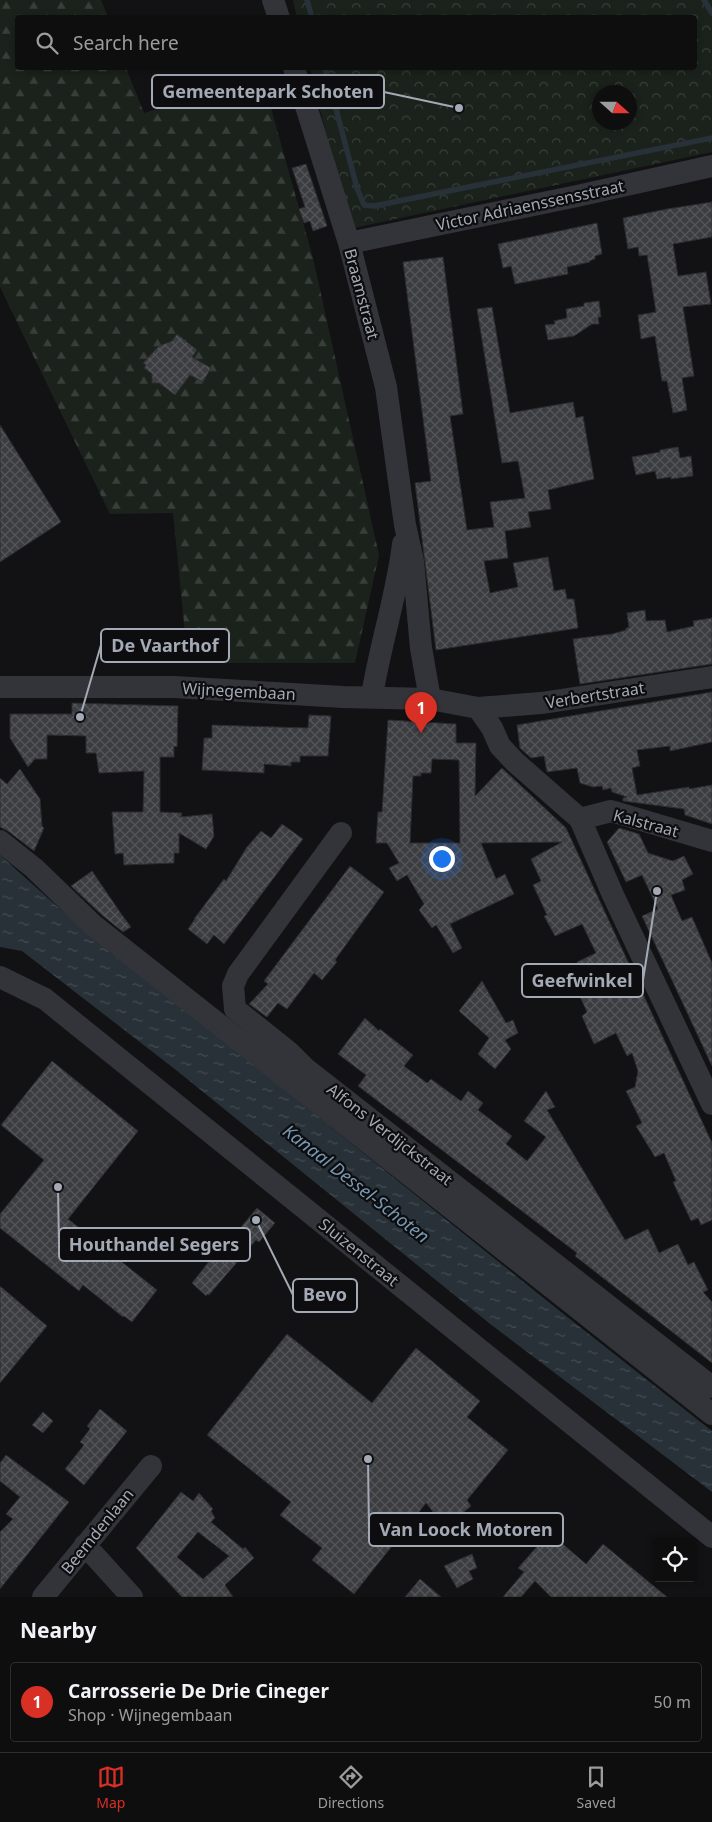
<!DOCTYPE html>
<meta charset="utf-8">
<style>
body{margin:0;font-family:"Noto Sans",sans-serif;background:#1c1c1d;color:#f1f3f6}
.controls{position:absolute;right:15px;bottom:15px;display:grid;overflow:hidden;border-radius:5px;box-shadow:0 2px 8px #0003}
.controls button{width:45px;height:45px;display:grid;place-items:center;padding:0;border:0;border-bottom:1px solid #2e2e2f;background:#0e0e0f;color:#f1f3f6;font:25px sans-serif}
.compass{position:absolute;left:592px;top:85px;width:45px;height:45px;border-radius:50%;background:#0e0e0f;box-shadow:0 2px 8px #0003;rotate:111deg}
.you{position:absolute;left:441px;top:858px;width:18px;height:18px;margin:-12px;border:4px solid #fff;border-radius:50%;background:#1a73e8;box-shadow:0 0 0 8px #1a73e833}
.badge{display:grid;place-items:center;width:32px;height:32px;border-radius:50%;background:#d93025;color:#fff;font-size:16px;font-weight:700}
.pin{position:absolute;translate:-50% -41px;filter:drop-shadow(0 1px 2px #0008)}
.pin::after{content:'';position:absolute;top:26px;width:18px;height:15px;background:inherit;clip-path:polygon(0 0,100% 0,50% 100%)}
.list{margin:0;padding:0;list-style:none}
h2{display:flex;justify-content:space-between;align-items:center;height:65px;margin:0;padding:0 20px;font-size:21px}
h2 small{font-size:16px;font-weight:400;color:#9b9c9e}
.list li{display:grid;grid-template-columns:32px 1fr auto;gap:15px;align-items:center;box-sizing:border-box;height:80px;margin:0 10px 10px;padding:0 10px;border:1px solid #2e2e2f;border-radius:5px}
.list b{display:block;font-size:19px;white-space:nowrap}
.list p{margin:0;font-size:16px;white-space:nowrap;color:#9b9c9e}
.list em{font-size:16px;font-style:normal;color:#9b9c9e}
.icon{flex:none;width:28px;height:28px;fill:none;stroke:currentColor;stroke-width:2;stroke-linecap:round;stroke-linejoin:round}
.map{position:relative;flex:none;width:712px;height:1597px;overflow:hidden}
.search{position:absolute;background:#0e0e0f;box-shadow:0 2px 8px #0003;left:15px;right:15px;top:15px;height:55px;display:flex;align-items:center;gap:12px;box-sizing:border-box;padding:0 18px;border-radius:5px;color:#9b9c9e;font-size:19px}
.sheet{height:155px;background:#0e0e0f}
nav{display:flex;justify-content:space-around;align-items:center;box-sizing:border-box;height:70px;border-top:1px solid #2e2e2f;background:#0e0e0f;font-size:14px;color:#9b9c9e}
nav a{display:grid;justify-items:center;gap:2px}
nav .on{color:#d93025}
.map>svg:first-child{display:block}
.forest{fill:url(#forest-firs)}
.park{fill:url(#park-crowns);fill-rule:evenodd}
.water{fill:url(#water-ripples)}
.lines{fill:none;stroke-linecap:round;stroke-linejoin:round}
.stream{stroke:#283138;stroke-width:5.5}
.building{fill:url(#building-cross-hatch);stroke:#2c2c30;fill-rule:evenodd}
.minor{stroke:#333439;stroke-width:22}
.labels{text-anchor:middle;stroke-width:4.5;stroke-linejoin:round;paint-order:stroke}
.street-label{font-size:16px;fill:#a3a9b5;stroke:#0d0d0f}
.water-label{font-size:18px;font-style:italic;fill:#7798b3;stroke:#0d0d0f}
.leader{fill:none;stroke:#a3a9b5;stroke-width:2}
.callout-dot{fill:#a3a9b5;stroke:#0d0d0f;stroke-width:2}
.callout{fill:#0d0d0f;stroke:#a3a9b5;stroke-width:2}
.callout-label{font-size:18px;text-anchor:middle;font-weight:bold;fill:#a3a9b5}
</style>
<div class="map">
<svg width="712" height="1597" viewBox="0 0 712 1597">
<defs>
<pattern id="forest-firs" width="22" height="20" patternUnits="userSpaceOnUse" patternTransform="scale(1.25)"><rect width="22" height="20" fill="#1a221b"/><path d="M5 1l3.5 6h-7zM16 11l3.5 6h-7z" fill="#383f3a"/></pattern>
<pattern id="park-crowns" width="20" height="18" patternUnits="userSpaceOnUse" patternTransform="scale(1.25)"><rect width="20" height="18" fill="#1a221b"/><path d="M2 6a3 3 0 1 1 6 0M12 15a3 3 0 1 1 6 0" fill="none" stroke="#383f3a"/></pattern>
<pattern id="water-ripples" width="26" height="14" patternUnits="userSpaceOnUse" patternTransform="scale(1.25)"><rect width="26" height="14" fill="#283138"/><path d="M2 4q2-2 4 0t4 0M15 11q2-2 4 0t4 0" fill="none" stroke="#444c53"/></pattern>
<pattern id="building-cross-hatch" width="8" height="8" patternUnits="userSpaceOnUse" patternTransform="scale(1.25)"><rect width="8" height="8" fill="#3c3d41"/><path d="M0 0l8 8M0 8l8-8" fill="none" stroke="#55565a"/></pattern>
</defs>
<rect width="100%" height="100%" fill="#121214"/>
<path class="forest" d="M0,0H101L108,17L18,18V68H126L144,113L262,76L313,258L379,555L355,663H188L173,513L110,514L0,287Z"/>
<path class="park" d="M293,0H712V152L349,229L310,68H694V18H297ZM600,92H630V122H600Z"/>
<path class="water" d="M0,855L59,908L561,1312L712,1431V1492L489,1323L176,1070L22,951L0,947Z"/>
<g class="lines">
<path class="stream" d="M307,0L312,18
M704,0L712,13
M325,68L357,188L364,205L374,206L712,138"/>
</g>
<path class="building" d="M306,164L327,226L313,231L310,221L304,223L299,209L305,207L292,168Z
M712,202V237L673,244L678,276L706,272L711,304L683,307L694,376L682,378L687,410L673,413L667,381H662L655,336L641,339L638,315L656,312L647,255L639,256L638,247L628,249L623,218L667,209Z
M597,223L602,254L595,256V259L589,261L590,262L567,267L568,274L515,284L511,266L503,268L498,244Z
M443,257L463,414L450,416L467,530L494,527L490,502L525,498L518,461L502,463L477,309L492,307L510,413L573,402L576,418L583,416L594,479L548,490L551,509L528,512L531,527L505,531L508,558L484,561L490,593L518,587L513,563L548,557L554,591L565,589L567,599H574L578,628L436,650L415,483L431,481L403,262Z
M599,301L601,317H598L599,324H592L574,336L548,340L545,325L555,324L554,321L567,318L566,309L584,306V303Z
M177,334L197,350L192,357L211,368L203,382L190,375L175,395L159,383H152V374L144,368L146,365L143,363L159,346L172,341Z
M0,425L61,522L0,562Z
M678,447L680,458L691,456L693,476L671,479V477L657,479L655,471L636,475L632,457L660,452V450Z
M645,610L646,621L665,620L667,632L694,626L693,621L712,618V664L580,684L573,639L612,634L626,630V628H629L627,613Z
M712,692V742L670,751V746L637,750L640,766L632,768L637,795L689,787V789L712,785V824L685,815L684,809L623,801V798L627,797L612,792L611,788L603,790L602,786L593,787L580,783L577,768L547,772L544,756L531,758L520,748L517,725Z
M72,703L178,706L177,747L174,746V757H160V812L182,813L181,817L212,814L214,836L206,849L179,833V853H174V863L124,865L123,853L115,854L112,812H143L144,771L99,773L96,753H86V736L47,735V759H35L28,767L10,738V714H72Z
M309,715L331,716L328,756H300V762H291V766L264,764V773L202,770L204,738H212V725L308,728Z
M388,720L456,724V743H476L475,796L502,768L566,828L712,1143V1220L701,1225L698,1218L691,1221L673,1182L676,1181L664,1153L655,1157L636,1126L642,1123L626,1091L635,1087L638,1071L632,1053L627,1056L616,1033L594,1044L582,1016L587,1012L577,990L588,984L577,962L596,953L582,924L555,936L544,916L547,915L533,885L541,881L531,859L562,842L481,843L496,879L505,874L514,894L450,924L462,948L453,953L436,925L432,928L419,910L424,904L407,875L397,881L389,868L399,863L387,843H376L378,812H382ZM432,759L459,760L460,843H410L413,776H421V773H431Z
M20,769L40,799L42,826L44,828L34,851L8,831L0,827V778L7,784Z
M282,824L303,839L224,944L214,935L207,944L188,929L195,919H194L224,879L226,881L247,847L261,831L271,838Z
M619,828L639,834L648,853L673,861L684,856L693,874L682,880L685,890L671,895L682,921L692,917L712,963V1066L642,916L658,909L642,875L626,882L607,842Z
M350,866L384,892L335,960L337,962L322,980L314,973L287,1009L278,1003L267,1017L249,1004L268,984L264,981Z
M92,871L122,915L131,927L123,932L102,915L71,886Z
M482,981L506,1023L513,1020L518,1033L505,1040L511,1049L495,1069L478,1054L489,1038L459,1011Z
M365,1018L379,1031L380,1029L413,1055L404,1066L427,1083L431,1079L461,1101L468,1091L483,1103L478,1110L512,1136L506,1144L527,1161L546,1137L524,1121L546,1091L555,1107L547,1110L625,1240L648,1229L659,1253L678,1244L688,1265L694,1262L708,1290L703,1292L712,1302V1363L575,1256L577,1253L358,1086L366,1075L338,1054Z
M52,1061L138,1131L68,1219L157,1290L132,1322L124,1316L123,1317L83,1285L79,1291L0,1228V1214L44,1160L1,1125Z
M257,1208L275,1223L259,1242L256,1240L209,1295L207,1294L206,1296L192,1283L218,1250L220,1252Z
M0,1286L47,1326L0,1383Z
M287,1334L372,1403L416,1348L480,1401L467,1417L508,1450L467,1500L471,1506L445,1527L426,1503L354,1594L312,1560L322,1548L280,1515L291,1502L207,1435Z
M100,1409L127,1431L84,1485L65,1469L84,1445L80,1442L90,1429L87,1426Z
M43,1412L53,1421L43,1433L32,1425Z
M6,1455L69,1502L0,1589V1532L13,1519L6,1514L20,1497L0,1481V1463Z
M181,1492L193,1501L199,1493L213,1509L211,1511L215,1518L211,1522L243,1549L245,1547L254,1558L225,1585L233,1597H182L136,1548ZM198,1532L229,1556L203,1579L177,1557Z
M551,1534L586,1564L603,1544L667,1597H551L535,1581L521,1597H503L524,1572L518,1568L542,1541L544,1543Z
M472,1554L477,1568L469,1571L473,1579L457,1588L444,1566Z
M420,1579L441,1597H405Z"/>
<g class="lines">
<path class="minor" d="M273,0L279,18
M294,68L349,243L386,387L405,525L413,561L421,648L430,699
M349,243L577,196L712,166
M0,687H174L343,697L430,699L478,708L541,703L712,677
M372,696C380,645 397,595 403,544
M478,708L492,728L500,746L515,762L580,819L613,895L712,1104
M580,819L611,811L712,841
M341,833L238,974L233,986L235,1009L289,1052L306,1069L712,1387
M0,841L34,868L93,925L712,1414
M0,977L45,999L712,1537
M85,1545L132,1597
M43,1597L151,1466"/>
</g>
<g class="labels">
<g class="street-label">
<text transform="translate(530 205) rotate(-12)" y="6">Victor Adriaenssensstraat</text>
<text transform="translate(362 294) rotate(75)" y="6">Braamstraat</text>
<text transform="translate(239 691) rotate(3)" y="6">Wijnegembaan</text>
<text transform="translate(595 695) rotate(-9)" y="6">Verbertstraat</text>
<text transform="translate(646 823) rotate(15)" y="6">Kalstraat</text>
<text transform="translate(390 1134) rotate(38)" y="6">Alfons Verdijckstraat</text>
<text transform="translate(359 1252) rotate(39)" y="6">Sluizenstraat</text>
<text transform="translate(97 1531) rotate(-51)" y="6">Beemdenlaan</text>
</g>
<g class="water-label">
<text transform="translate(356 1184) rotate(38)" y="6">Kanaal Dessel-Schoten</text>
</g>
</g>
<path class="leader" d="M459 108L384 92M80 717L101 645M657 891L643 980M58 1187L59 1245M256 1220L293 1295M368 1459L369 1530"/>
<g class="callout-dot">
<circle cx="459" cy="108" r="5"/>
<circle cx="80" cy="717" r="5"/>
<circle cx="657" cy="891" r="5"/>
<circle cx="58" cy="1187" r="5"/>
<circle cx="256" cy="1220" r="5"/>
<circle cx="368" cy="1459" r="5"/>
</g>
<g class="callout">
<rect x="152" y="75" width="232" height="33" rx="5"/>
<rect x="101" y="629" width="128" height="33" rx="5"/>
<rect x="522" y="964" width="121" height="33" rx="5"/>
<rect x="59" y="1228" width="191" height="33" rx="5"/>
<rect x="293" y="1279" width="64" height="33" rx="5"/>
<rect x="369" y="1513" width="194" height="33" rx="5"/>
</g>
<g class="callout-label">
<text x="268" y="98">Gemeentepark Schoten</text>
<text x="165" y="652">De Vaarthof</text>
<text x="582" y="987">Geefwinkel</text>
<text x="154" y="1251">Houthandel Segers</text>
<text x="325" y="1301">Bevo</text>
<text x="466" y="1536">Van Loock Motoren</text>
</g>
</svg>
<div class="controls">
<button><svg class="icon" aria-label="locate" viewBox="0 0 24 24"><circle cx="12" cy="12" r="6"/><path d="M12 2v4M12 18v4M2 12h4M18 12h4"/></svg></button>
</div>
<svg class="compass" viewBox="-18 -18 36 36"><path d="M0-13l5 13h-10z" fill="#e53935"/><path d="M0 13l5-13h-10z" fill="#9b9c9e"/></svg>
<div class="you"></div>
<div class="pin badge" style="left:421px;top:733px">1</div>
<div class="search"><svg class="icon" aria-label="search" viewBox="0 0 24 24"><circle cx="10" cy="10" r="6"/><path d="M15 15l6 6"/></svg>Search here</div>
</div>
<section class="sheet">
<h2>Nearby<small></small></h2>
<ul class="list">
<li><span class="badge">1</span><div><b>Carrosserie De Drie Cineger</b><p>Shop · Wijnegembaan</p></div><em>50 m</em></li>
</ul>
</section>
<nav>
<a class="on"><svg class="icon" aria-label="map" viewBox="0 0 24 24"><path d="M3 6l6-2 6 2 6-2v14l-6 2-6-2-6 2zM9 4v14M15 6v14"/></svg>Map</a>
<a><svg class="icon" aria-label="directions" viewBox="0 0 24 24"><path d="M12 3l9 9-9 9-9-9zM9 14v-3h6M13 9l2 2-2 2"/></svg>Directions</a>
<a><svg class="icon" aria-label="saved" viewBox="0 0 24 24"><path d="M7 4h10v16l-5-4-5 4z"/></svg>Saved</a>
</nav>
